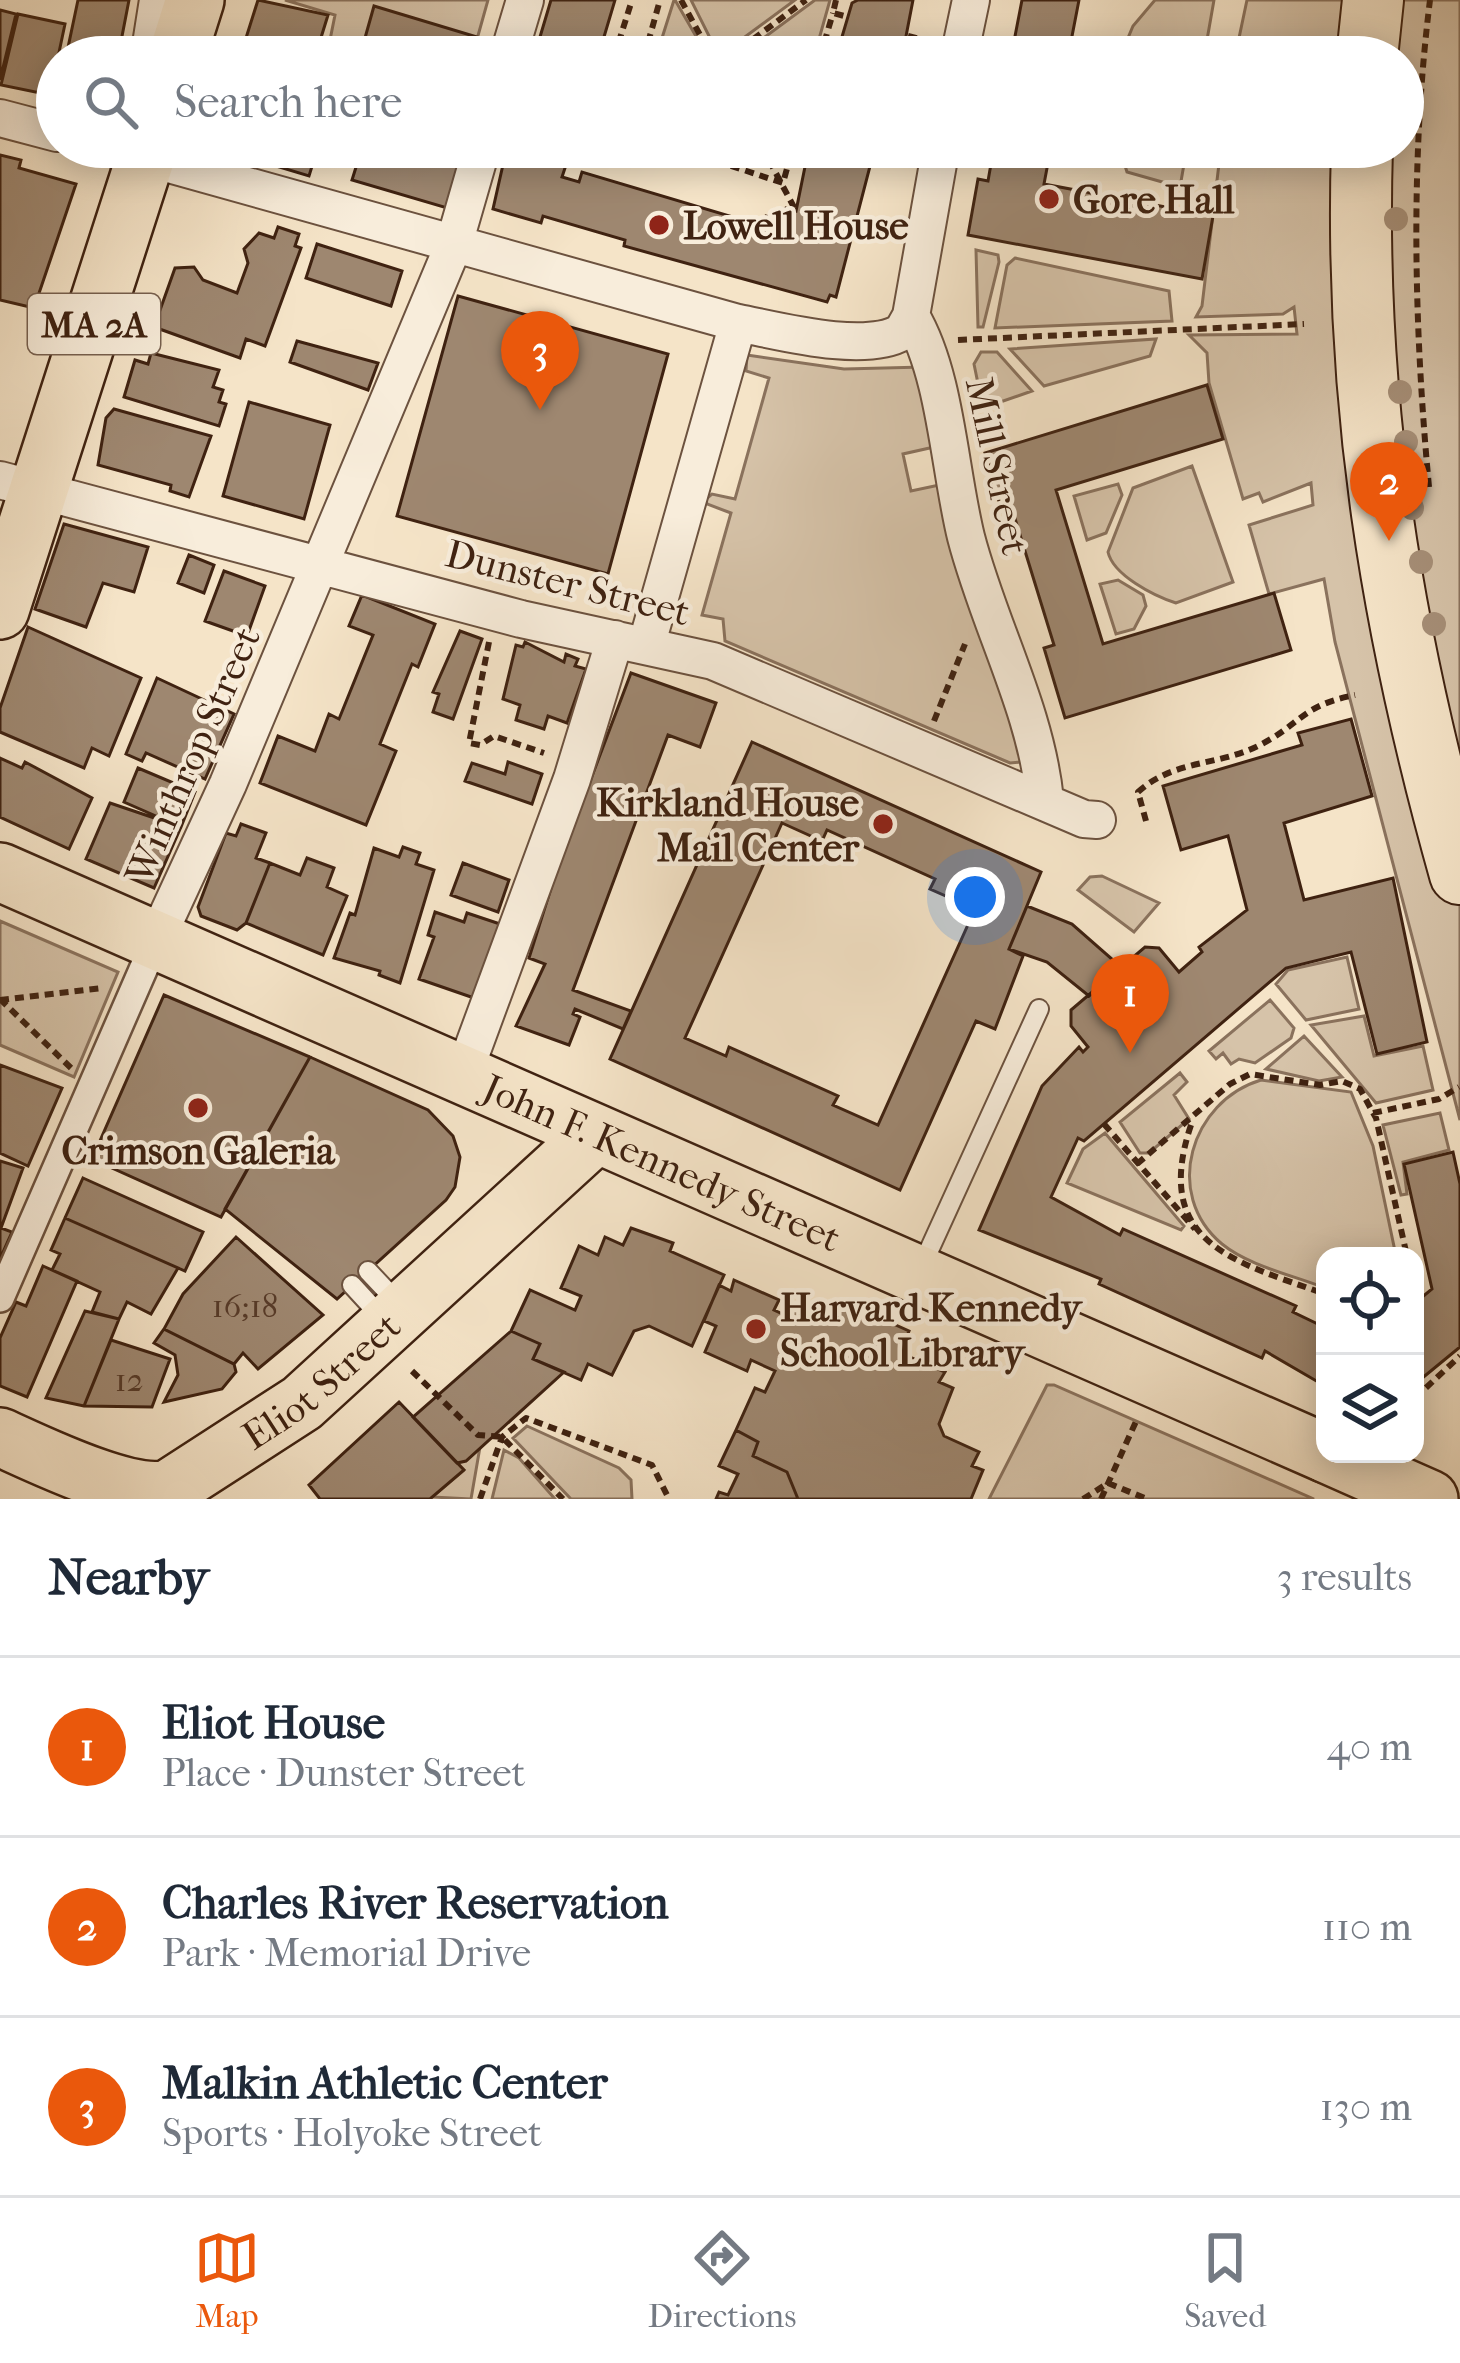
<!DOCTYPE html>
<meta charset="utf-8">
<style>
body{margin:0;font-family:"IM FELL French Canon",serif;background:#f2f2f3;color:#1f2937}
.controls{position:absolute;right:36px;bottom:36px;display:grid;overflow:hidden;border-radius:24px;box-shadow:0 6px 30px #0003}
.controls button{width:108px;height:108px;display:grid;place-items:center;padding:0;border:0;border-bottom:3px solid #e0e1e3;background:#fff;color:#1f2937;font:60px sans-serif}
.you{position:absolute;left:975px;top:897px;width:42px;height:42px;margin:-30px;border:9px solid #fff;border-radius:50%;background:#1a73e8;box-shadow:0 0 0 18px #1a73e833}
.badge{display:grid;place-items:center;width:78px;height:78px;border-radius:50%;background:#ea580c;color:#fff;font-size:39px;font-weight:700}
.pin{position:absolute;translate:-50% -99px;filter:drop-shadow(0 3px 6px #0008)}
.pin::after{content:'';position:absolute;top:63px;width:42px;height:36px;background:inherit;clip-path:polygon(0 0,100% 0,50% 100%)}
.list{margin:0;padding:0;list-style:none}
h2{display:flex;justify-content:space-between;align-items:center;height:156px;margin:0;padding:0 48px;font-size:51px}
h2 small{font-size:39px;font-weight:400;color:#747a83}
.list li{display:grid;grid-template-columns:78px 1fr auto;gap:36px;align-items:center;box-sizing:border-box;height:180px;padding:0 48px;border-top:3px solid #e0e1e3}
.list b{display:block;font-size:45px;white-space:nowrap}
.list p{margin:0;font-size:39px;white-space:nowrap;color:#747a83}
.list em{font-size:39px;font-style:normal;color:#747a83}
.icon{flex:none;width:66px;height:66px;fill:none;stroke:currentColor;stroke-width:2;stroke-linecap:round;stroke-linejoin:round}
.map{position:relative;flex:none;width:1460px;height:1499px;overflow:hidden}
.search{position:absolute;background:#fff;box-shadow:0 6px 30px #0003;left:36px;right:36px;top:36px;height:132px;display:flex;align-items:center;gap:30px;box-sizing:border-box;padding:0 42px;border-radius:66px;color:#747a83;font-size:45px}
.sheet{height:696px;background:#fff}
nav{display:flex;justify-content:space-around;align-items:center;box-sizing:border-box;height:168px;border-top:3px solid #e0e1e3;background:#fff;font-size:33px;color:#747a83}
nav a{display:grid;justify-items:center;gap:6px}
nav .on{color:#ea580c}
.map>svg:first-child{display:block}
.green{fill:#d6c3a9;stroke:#8a725d;stroke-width:3}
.building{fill:#9e8770;stroke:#3f2211;stroke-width:3;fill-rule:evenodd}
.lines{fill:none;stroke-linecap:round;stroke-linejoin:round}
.service-casing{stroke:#6c523f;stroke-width:22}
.pedestrian-casing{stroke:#6c523f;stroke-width:32}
.minor-casing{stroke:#6c523f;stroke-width:40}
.primary-casing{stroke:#3f2211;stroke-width:62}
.trunk-casing{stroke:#3f2211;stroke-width:64}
.path{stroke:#3f2211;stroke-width:6;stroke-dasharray:9 6;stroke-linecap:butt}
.service{stroke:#f8eddb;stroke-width:18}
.pedestrian{stroke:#f8eddb;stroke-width:27}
.minor{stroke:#f8eddb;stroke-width:36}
.primary{stroke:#f5e4c8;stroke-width:57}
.trunk{stroke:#f5e4c8;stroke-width:60}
.tree{fill:#a68f78}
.poi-dot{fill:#8f2418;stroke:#f8eddb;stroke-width:4.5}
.labels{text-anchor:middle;stroke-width:9;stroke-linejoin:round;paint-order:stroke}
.number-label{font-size:33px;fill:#573b29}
.shield{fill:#f8eddb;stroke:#765f4e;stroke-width:3}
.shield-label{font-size:36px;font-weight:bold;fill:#3f2211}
.poi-label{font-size:39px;font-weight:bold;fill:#3f2211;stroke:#f8eddb;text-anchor:start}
.street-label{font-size:39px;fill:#3f2211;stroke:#f8eddb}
</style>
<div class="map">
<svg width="1460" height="1499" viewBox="0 0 1460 1499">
<rect width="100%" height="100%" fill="#f5e4c8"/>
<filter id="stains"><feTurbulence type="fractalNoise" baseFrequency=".00167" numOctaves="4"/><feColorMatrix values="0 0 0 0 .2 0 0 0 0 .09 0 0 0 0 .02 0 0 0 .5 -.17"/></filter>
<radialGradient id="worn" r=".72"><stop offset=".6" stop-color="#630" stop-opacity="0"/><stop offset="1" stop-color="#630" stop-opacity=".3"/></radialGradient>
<path class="green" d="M285,0H488L472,57H388L330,40L335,15Z
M674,0H675L708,57H656Z
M691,0H795L719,56Z
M815,0H830L814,57H738Z
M1155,0H1214L1204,57H1120L1133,26Z
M1247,0H1460V1120L1335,642L1324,579L1269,594L1249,525L1313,505L1311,483L1263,502L1259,493L1243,499L1209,383L1207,353L1189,335L1297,334L1294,307L1283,314L1196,317L1202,306L1221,147H1403V57H1235Z
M1119,147H1187L1180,187L1127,172Z
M976,250L998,255L999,262L983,327H978Z
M1015,258L1169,291L1172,321L995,328L1007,265Z
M1156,339L1150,356L1044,386L1010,349Z
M981,352H997L1032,391L983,408L974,364Z
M747,355L844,369L923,367L934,447L903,454L911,491L944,484L1024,757L1020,762L1010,763L725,641L723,619L702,615L731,513L707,504L706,499L712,494L735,499L769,378L746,371Z
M1192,466L1233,582L1176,603C1154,596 1113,575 1108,552L1133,488Z
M1118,484L1122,495L1106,533L1087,540L1074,496Z
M1118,580L1143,595L1146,606L1134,629L1116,634L1100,584Z
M1102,876L1159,903L1134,932L1078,890L1090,877Z
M0,921L118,972L74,1077L0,1045Z
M1347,957L1359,1009L1306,1020L1276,984L1288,970Z
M1270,1000L1294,1028L1291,1038L1255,1063L1239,1059L1231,1064L1223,1053L1216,1059L1209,1051Z
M1364,1016L1374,1056L1423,1046L1433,1090L1376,1103L1311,1025Z
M1304,1036L1342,1077L1319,1081L1266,1069Z
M1180,1073L1187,1082L1174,1095L1189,1119L1149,1153H1140L1120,1122Z
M1261,1080L1351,1092L1373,1146L1396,1256H1325V1288C1292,1275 1249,1266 1222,1244C1162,1194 1191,1101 1261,1080Z
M1440,1113L1449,1150L1403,1162L1407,1194L1401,1195L1383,1125Z
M1105,1133L1184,1226L1181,1230L1067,1183L1083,1149Z
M1047,1385H1054L1314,1499H989Z
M527,1426L619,1468L631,1480L632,1499H571L513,1438Z
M480,1447L471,1499L432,1497L463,1471L457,1463Z
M504,1450L519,1458L555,1499H492Z"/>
<path class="building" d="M78,0H129L118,57H66Z
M258,0L328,15L315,57H240Z
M551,0H615L598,57H534Z
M858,0H913L902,57H836L852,3Z
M1022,0H1079L1068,57H1011Z
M374,6L477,37L471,57H402L363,45Z
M0,10L16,14L0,80Z
M18,14L65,24L50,95L1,85Z
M213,147H318L309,176Z
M331,147H445L464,153L447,208L352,180L357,164L328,156Z
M507,147H572L562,177L579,182L582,172L743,220L741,230L760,235L766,216L782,220L786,208L796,211L809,147H875L836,297L830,295L827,302L624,246L625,240L543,216L541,223L493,209Z
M994,147H1051L1044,184L1213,216L1202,279L968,235L978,179L988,181Z
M0,155L21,160L19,168L76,184L34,308L0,300Z
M278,227L299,234L295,246L301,248L265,346L246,339L240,358L154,327L175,268L194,267L203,280L237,293L248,263L244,249L259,233L274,238Z
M317,244L402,271L391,306L306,278Z
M458,296L668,354L608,574L397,516Z
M297,341L378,363L368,390L290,362Z
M151,353L219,370L213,387L223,390L219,402L226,404L219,426L124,397L135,360L148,364Z
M1207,385L1223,439L1056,490L1103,644L1274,593L1291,650L1065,718L1044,648L1054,645L1012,509L1002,512L985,453Z
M249,402L330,425L304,519L223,496Z
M114,409L211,436L189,497L170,491L171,485L98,465L106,418Z
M64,524L148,547L134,592L103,583L86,627L35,609Z
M189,555L214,565L204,593L178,583Z
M224,571L265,586L247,636L205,621Z
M362,595L435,624L418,667L412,664L380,744L396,751L366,825L260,783L278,736L315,751L329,714L339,719L373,635L349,626Z
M28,627L141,678L109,756L92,748L84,768L0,732V708Z
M460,631L482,639L453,719L433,712L439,694L433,692Z
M525,642L564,662L566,654L578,659L575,666L586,669L567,723L548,716L544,729L516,720L520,705L503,699L516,645L523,647Z
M631,673L716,703L700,747L668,735L573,990L631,1011L623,1029L575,1009L573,1014L580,1017L569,1045L516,1026L545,964L529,958L558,866Z
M157,678L234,714L205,779L146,753L142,761L126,754Z
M1351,719L1372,796L1284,823L1304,900L1393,878L1427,1042L1377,1054L1351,952L1286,968L1084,1141L1078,1138L1051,1197L1120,1235L1123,1229L1296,1306L1293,1312L1322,1326L1325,1319V1386L1265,1351L1262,1358L1099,1284L1101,1279L979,1230L1042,1086L1079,1047L1083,1052L1088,1047L1071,1026V1010L1145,947L1159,948L1179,972L1202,952L1199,947L1247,910L1228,836L1181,850L1163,786L1302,745L1298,733Z
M752,742L1041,872L1009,949L1023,956L995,1029L976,1021L900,1190L610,1059ZM782,823L822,841L827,830L935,879L930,889L975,909L878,1125L833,1105L838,1096L729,1047L726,1056L685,1038Z
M0,758L22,768L25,762L92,798L69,849L0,817Z
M508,762L542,774L532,804L465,781L472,763L505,774Z
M138,768L195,792L181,827L124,802Z
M110,803L181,827L154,888L86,859Z
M241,824L266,833L256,858L270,863L246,923L237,930L201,916L198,907L226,833L236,836Z
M403,847L420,853L416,864L434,870L400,983L379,975L380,971L334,958L350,913L355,915L374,848L399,857Z
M307,858L334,868L327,887L347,896L323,955L246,923L270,863L300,875Z
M463,863L509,880L498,912L451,895Z
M1027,906L1072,924L1121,967L1089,996L1047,962L1009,949Z
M435,912L464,922L467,913L500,924L474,998L419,979L434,937L428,935Z
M164,995L310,1057L221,1217L92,1159Z
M310,1057L428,1110L453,1136L460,1157L455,1187L446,1200L337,1299L225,1209Z
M0,1065L62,1088L28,1166L0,1153Z
M1453,1152L1460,1184V1347L1415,1384V1303L1432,1289L1404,1164Z
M0,1161L23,1168L1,1228L12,1232L0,1259Z
M83,1178L203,1232L185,1271L65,1218Z
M65,1218L178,1268L151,1314L127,1302L119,1319L92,1312L100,1292L52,1270L60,1254L51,1250Z
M631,1228L673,1243L670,1251L724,1275L692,1346L649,1326L634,1331L612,1375L588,1364L581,1380L533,1359L540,1344L511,1331L530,1290L575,1310L581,1296L561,1288L579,1246L598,1255L605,1237L623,1245Z
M236,1237L323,1315L258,1369L243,1353L234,1364L164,1329L183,1294Z
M43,1266L77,1281L27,1397L0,1386V1338L16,1302L26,1306Z
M734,1280L779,1300L774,1310L785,1315L791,1303L834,1324L842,1301L909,1331L900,1353L945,1372L939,1382L953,1388L939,1424L944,1436L979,1452L972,1466L983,1470L971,1499H798L787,1472L753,1456L758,1442L736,1430L755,1388L765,1392L775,1371L751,1360L747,1371L705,1352L716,1326L704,1321L719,1285L731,1291Z
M85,1311L119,1319L84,1406L46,1398Z
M164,1329L234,1364L236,1372L222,1389L164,1402L178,1375L175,1355L154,1343Z
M511,1331L540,1344L533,1359L564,1372L466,1461L457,1463L413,1417Z
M111,1340L170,1359L152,1407L84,1406Z
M399,1402L464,1470L430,1499H320L309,1485Z
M736,1430L758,1442L753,1456L787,1472L798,1499H716L719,1492L728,1495L738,1474L719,1466Z"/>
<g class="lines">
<g class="service-casing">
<path id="service" d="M920,1270L1039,1009
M368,1271L401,1306
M352,1285L385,1321"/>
</g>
<g class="pedestrian-casing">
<path id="pedestrian" d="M0,1298L156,940"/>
</g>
<g class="minor-casing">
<path id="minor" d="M149,57L158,0
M508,57L525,0
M959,57L971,0
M0,118L57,133
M108,147L738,323C779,331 865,354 902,332L911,316L941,147
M911,316C946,375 949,468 966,537C989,626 1036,709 1045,800
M0,480L521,619L713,661L1084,819L1097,820
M647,643L738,323
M156,940L228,784L454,244L482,147
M463,1075L572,779L615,639"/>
</g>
<g class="primary-casing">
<g id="primary">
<path d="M177,57L195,0"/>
<path d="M0,610L149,147"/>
<path id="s1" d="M0,872L1325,1453"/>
<path id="s2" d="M0,1437C40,1455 129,1499 169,1489L302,1403L596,1134"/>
<path d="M1327,1454L1429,1499"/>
</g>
</g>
<g class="trunk-casing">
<path id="trunk" d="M1367,57L1373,0
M1362,147C1354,402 1391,629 1460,874"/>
</g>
<path class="path" d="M681,0L712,57
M836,0L833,13L848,17
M908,36L928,41
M614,57L632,0
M644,57L660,0
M729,57L806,0
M820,57L833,13
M674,147L783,183L793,147
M762,147L796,211
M958,340L1304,324
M1429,487C1414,326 1410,160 1430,0
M489,642L469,743L480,745L494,736L544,753
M934,721L965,644
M1146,821L1138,792C1173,760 1217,766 1258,746C1302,724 1300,706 1355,695
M0,999L71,1068
M0,1000L102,988
M1373,1113L1439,1099L1459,1087
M1104,1124L1195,1229
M1191,1125C1151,1244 1236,1262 1325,1294
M1137,1164L1230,1084L1250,1074L1320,1085L1342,1081L1360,1089L1376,1118L1407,1256
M412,1371L478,1435L502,1437L563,1499
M1415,1398L1460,1356
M1108,1483L1147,1499
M480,1499L502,1437L526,1418L652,1465L669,1499
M1083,1499L1105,1485
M1101,1499L1138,1417"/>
<use href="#service" class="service"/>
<use href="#pedestrian" class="pedestrian"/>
<use href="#minor" class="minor"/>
<use href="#primary" class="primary"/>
<use href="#trunk" class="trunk"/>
</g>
<g class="tree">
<circle cx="1396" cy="219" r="12"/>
<circle cx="1400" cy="392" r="12"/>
<circle cx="1406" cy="442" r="12"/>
<circle cx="1412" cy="508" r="12"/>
<circle cx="1421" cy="562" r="12"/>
<circle cx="1434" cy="624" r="12"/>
</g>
<g class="poi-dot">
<circle cx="1049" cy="199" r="12"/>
<circle cx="659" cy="225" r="12"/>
<circle cx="883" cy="824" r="12"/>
<circle cx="198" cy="1108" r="12"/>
<circle cx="756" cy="1329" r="12"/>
</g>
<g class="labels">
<g class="number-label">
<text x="245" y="1317">16;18</text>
<text x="129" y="1391">12</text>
</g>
<rect class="shield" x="28" y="294" width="132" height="60" rx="9"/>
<g class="shield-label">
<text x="94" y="337">MA 2A</text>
</g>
<g class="poi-label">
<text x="1073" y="213">Gore Hall</text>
<text x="683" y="239">Lowell House</text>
<text x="859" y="816" text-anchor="end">Kirkland House<tspan x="859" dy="45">Mail Center</tspan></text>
<text x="198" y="1164" text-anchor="middle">Crimson Galeria</text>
<text x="780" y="1321">Harvard Kennedy<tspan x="780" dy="45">School Library</tspan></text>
</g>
<g class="street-label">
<text transform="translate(998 466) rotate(78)" y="14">Mill Street</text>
<text transform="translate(568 582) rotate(14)" y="14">Dunster Street</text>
<text transform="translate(192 755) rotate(-66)" y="14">Winthrop Street</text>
<text dy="14" stroke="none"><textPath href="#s1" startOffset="723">John F. Kennedy Street</textPath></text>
<text dy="14" stroke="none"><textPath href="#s2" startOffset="366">Eliot Street</textPath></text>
</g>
</g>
<rect width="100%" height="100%" filter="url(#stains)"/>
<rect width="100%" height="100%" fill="url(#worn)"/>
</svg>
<div class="controls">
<button><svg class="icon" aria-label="locate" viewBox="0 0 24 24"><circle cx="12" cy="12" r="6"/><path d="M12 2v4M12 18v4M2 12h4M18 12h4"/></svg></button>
<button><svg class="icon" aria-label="layers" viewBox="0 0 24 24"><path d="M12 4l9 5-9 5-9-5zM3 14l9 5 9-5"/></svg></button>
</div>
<div class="you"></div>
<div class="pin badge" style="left:1130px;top:1053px">1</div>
<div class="pin badge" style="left:1389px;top:541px">2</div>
<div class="pin badge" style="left:540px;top:410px">3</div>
<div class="search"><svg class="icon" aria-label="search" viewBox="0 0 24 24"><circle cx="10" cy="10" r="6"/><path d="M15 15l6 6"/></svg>Search here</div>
</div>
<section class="sheet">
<h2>Nearby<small>3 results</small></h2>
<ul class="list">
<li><span class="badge">1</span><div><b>Eliot House</b><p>Place · Dunster Street</p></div><em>40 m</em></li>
<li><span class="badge">2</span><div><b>Charles River Reservation</b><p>Park · Memorial Drive</p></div><em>110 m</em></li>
<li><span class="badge">3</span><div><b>Malkin Athletic Center</b><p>Sports · Holyoke Street</p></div><em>130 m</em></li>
</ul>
</section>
<nav>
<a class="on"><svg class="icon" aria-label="map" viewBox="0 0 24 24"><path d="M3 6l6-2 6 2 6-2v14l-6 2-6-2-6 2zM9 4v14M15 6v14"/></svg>Map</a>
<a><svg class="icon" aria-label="directions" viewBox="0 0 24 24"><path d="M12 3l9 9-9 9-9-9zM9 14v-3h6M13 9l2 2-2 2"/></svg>Directions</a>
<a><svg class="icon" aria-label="saved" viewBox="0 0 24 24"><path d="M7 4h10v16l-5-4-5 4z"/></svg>Saved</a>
</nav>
